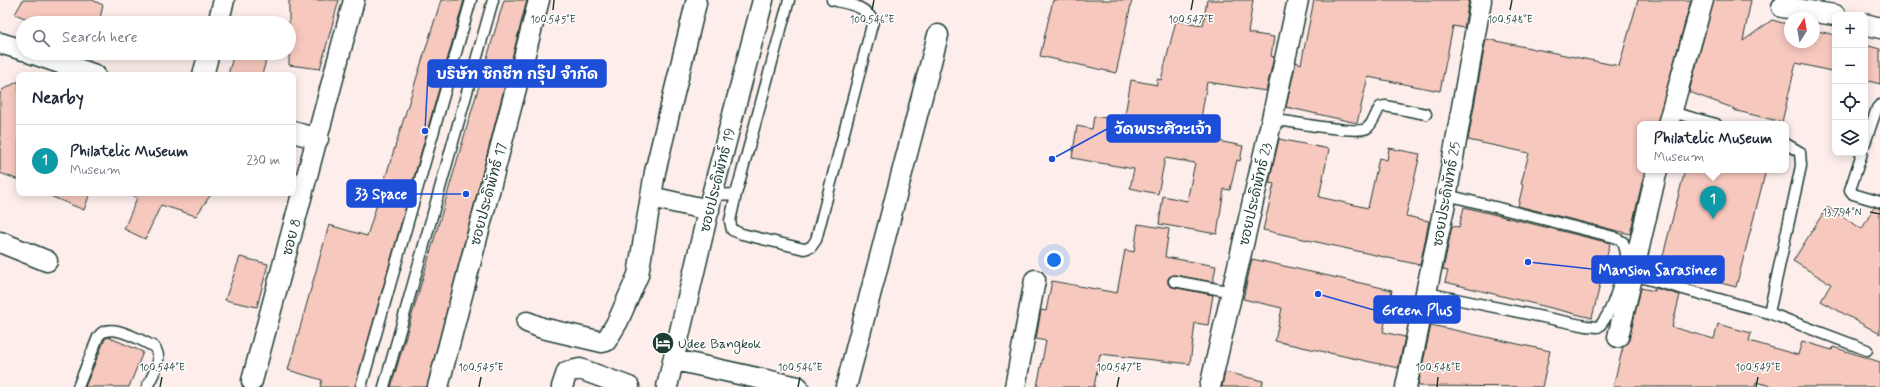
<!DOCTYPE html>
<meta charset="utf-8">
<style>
body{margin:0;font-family:Mynerve,"Playpen Sans Thai",sans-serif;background:#f2f2f3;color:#1f2937}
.controls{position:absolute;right:12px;top:12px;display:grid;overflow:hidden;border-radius:8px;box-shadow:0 2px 10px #0003}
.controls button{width:36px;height:36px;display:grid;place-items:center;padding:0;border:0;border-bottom:1px solid #e0e1e3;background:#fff;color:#1f2937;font:20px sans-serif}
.compass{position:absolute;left:1784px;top:12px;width:36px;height:36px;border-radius:50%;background:#fff;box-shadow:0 2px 10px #0003;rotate:11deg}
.you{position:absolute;left:1054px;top:260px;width:14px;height:14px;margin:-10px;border:3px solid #fff;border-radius:50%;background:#1a73e8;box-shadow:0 0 0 6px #1a73e833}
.badge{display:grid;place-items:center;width:26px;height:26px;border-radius:50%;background:#0b8043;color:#fff;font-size:13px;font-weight:700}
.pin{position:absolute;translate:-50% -33px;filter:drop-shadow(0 1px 2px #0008)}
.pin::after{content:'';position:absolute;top:21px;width:14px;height:12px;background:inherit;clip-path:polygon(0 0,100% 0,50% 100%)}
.popup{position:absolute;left:1637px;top:121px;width:152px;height:52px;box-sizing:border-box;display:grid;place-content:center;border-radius:8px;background:#fff;filter:drop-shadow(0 1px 3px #0005);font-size:13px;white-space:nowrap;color:#747a83}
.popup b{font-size:15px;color:#1f2937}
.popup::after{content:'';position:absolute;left:50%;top:100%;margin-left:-8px;border:8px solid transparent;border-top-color:#fff}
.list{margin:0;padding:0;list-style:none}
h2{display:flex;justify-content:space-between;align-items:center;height:52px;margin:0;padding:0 16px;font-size:17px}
h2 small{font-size:13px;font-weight:400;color:#747a83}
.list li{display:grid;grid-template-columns:26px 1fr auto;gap:12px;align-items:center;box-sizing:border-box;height:72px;padding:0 16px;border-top:1px solid #e0e1e3}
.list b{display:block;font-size:15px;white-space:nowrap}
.list p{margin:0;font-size:13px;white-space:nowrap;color:#747a83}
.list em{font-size:13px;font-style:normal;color:#747a83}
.icon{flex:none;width:22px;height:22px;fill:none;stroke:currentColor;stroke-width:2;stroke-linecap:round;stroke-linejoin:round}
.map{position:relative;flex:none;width:1880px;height:387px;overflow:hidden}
.search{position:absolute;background:#fff;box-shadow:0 2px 10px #0003;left:16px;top:16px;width:280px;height:44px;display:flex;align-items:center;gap:10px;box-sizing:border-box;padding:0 14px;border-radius:22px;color:#747a83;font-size:15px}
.panel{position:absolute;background:#fff;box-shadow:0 2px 10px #0003;left:16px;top:72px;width:280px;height:124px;border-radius:8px}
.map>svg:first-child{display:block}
.building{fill:#f7c8be;stroke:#1f3d34}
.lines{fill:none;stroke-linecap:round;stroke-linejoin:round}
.service-casing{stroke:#1f3d34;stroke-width:13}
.minor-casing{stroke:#1f3d34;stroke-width:23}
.service{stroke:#fff;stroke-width:10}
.minor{stroke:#fff;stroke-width:20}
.ticks{fill:none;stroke:#1f3d34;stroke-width:1.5}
.labels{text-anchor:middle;stroke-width:3;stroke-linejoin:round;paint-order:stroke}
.street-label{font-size:14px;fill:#1f3d34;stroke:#fff}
.poi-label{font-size:14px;fill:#1f3d34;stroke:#fff;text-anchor:start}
.ticks-label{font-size:10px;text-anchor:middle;fill:#1f3d34;stroke:#fff;stroke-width:3;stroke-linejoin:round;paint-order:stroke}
.leader{fill:none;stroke:#1d4ed8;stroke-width:1.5}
.callout-dot{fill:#1d4ed8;stroke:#fff;stroke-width:1.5}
.callout{fill:#1d4ed8;stroke:#1d4ed8;stroke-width:1.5}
.callout-label{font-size:15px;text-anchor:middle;font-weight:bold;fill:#fff}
</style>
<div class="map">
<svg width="1880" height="387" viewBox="0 0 1880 387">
<rect width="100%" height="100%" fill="#fdeeec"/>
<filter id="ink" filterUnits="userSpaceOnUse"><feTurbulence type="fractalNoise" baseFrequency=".025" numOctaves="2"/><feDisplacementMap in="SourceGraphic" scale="8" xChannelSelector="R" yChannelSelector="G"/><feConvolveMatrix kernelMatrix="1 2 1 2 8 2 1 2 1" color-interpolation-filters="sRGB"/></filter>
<g filter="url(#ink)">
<path class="building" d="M23,0H92L103,5L99,23H37L15,14Z
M289,0H339L320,69L289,65Z
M441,0H464L355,387H320L322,380L288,370L329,225L367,236Z
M504,0H527L427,387H391Z
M1053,0H1132L1116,73L1040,56Z
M1207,0H1253L1248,33L1274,37L1271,56L1274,57L1266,91L1207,82L1198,137L1243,146L1240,161L1237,160L1230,190L1224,189L1217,234L1159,224L1163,196L1187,201L1195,163L1165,158L1158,194L1130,188L1134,169L1072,158L1077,126L1092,129L1094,116L1124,121L1131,80L1157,85V79L1161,80L1176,21L1203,25Z
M1314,0H1469L1464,28L1453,26L1440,91L1368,77L1357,123L1286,107L1296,62L1301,64Z
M1638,0H1691L1657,124H1640V170H1645L1630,234L1518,206L1523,185L1521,184L1529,153L1468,140L1486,39L1619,66Z
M1714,0H1751L1743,41L1772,20L1790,25V42H1814V30L1835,35V72L1796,63L1782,122L1733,110V108L1689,92Z
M1865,45L1880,49V84L1865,80Z
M234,53H268L262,75H228Z
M19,81V180L0,173V94L2,90Z
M1279,139L1329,149L1319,197L1368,208L1379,158L1387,160L1389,148L1420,154L1406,216L1429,221L1420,265L1263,230L1274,184L1269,183Z
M1685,170H1766L1736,287L1685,274L1683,282L1658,275Z
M43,193H90L84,210Z
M133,193H212L196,216L161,205L145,239L124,229L137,198L133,196Z
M1464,207L1610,243L1592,318L1445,282L1448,271L1443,270L1452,226L1459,227Z
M1827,207L1862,229L1874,207L1880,208V334L1821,301L1831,284L1793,261Z
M1138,224L1169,229L1165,257L1216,266L1213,282L1175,275L1169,277L1168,279V284L1172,287L1213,295L1208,325L1195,323L1190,364L1100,354L1094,387H1037L1046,341L1036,339L1041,310L1046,311L1052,281L1117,293L1125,250L1134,252Z
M240,257L268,264L257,307L225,300Z
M1252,259L1392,290L1383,332L1405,337L1398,368L1275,341L1282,308L1243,299Z
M1641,288L1654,291L1655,288L1680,295L1672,327L1714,339L1718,324L1751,333L1749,341L1798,355L1802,341L1832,350L1833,347L1880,362V387H1774L1756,382L1755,387H1613L1623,347L1629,340Z
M1431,325L1550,351L1542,387L1418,386Z
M108,337L143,352L129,387H85L105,339Z
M1225,372L1263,381L1262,387H1222Z"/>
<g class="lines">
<g class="service-casing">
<path id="service" d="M1671,112L1716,124
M1272,119C1287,121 1359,135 1367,128C1373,124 1376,113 1380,107L1385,106L1426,114
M1865,143L1877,108L1880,105
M1786,144L1800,152L1801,166L1769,313L1867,350
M1862,153L1850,190L1853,194L1880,202
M736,194L730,221L732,230L742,234L804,249L811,247L816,240L873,21C865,5 848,4 832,0
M712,195L736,194L789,0
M1633,275L1769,313
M1174,281L1233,292
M1427,293L1586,326L1598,327C1612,316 1623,273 1626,254C1626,251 1624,246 1623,242L1614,237L1447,195
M78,387L98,337C108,320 140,340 153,346C165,358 153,374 147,387
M361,387L471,0
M384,387L493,0"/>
</g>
<g class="minor-casing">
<path id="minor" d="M1782,7L1835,15
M218,23L224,0
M1865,24L1880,28
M0,43L23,50
M31,53L95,75
M203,75L209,53
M1668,124L1703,0
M293,132L318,139
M651,197L709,210
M0,242L47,261
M527,322L542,328L602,342L606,341L618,321L638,275L655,172L696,3
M1618,337L1657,170
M675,360L798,387
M252,381L354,0
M438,387L539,0
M562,387L567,372L580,369L629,387
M667,387L712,195L763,0
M846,387L938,35
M1015,387L1035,280
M1210,387L1272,119L1298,0
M1406,387L1445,203L1481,0"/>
</g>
<use href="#service" class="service"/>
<use href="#minor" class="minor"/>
</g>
</g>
<path class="ticks" d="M553,10L554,0M872,10L874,0M1191,10L1193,0M1510,10L1512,0M1870,212L1880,214M160,387L162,377M479,387L481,377M798,387L800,377M1117,387L1119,377M1437,387L1438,377M1756,387L1758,377"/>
<defs>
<g id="hotel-disc" transform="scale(1.15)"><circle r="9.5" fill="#1f3d34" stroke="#fff"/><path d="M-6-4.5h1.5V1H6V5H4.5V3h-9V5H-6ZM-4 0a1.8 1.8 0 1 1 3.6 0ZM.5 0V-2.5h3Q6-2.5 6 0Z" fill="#fff"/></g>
</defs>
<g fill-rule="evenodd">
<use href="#hotel-disc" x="663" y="343"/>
</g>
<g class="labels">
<g class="street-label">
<text transform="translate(717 180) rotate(-76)" y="5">ซอยประดิพัทธ์ 19</text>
<text transform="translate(488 194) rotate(-75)" y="5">ซอยประดิพัทธ์ 17</text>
<text transform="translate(1255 194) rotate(-77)" y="5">ซอยประดิพัทธ์ 23</text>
<text transform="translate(1446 194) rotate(-80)" y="5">ซอยประดิพัทธ์ 25</text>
<text transform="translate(291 237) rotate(-75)" y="5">ซอย 8</text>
</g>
<g class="poi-label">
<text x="678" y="348">Udee Bangkok</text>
</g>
</g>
<g class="ticks-label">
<text x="553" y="23">100.545°E</text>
<text x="872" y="23">100.546°E</text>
<text x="1191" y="23">100.547°E</text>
<text x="1510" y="23">100.548°E</text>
<text x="1842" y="216">13.794°N</text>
<text x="162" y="371">100.544°E</text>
<text x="481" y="371">100.545°E</text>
<text x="800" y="371">100.546°E</text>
<text x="1119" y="371">100.547°E</text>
<text x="1438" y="371">100.548°E</text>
<text x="1758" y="371">100.549°E</text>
</g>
<path class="leader" d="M425 131L428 74M1052 159L1107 129M466 194L416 194M1528 262L1592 269M1318 294L1374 310"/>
<g class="callout-dot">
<circle cx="425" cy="131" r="4"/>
<circle cx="1052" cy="159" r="4"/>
<circle cx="466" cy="194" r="4"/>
<circle cx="1528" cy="262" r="4"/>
<circle cx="1318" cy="294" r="4"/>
</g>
<g class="callout">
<rect x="428" y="60" width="178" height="27" rx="4"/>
<rect x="1107" y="115" width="113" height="27" rx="4"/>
<rect x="347" y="180" width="69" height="27" rx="4"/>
<rect x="1592" y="256" width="132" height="27" rx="4"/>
<rect x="1374" y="296" width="86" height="27" rx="4"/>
</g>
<g class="callout-label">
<text x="517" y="79">บริษัท ซิกชีท กรุ๊ป จำกัด</text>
<text x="1163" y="134">วัดพระศิวะเจ้า</text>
<text x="381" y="199">33 Space</text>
<text x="1658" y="275">Mansion Sarasinee</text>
<text x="1417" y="315">Green Plus</text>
</g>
</svg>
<div class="controls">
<button>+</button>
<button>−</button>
<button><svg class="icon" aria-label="locate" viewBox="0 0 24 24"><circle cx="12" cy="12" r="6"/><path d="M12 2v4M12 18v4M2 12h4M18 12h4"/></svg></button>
<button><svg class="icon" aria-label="layers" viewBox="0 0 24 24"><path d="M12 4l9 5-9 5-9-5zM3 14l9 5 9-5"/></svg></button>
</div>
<svg class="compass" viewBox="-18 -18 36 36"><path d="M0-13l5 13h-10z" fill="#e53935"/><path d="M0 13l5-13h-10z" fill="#747a83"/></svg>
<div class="you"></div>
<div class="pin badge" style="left:1713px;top:219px;background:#0f9aa8">1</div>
<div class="popup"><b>Philatelic Museum</b>Museum</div>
<div class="search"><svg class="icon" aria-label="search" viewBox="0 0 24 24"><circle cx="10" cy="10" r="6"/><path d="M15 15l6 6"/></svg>Search here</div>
<section class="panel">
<h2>Nearby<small></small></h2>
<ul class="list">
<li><span class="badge" style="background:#0f9aa8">1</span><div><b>Philatelic Museum</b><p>Museum</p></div><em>230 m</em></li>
</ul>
</section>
</div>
